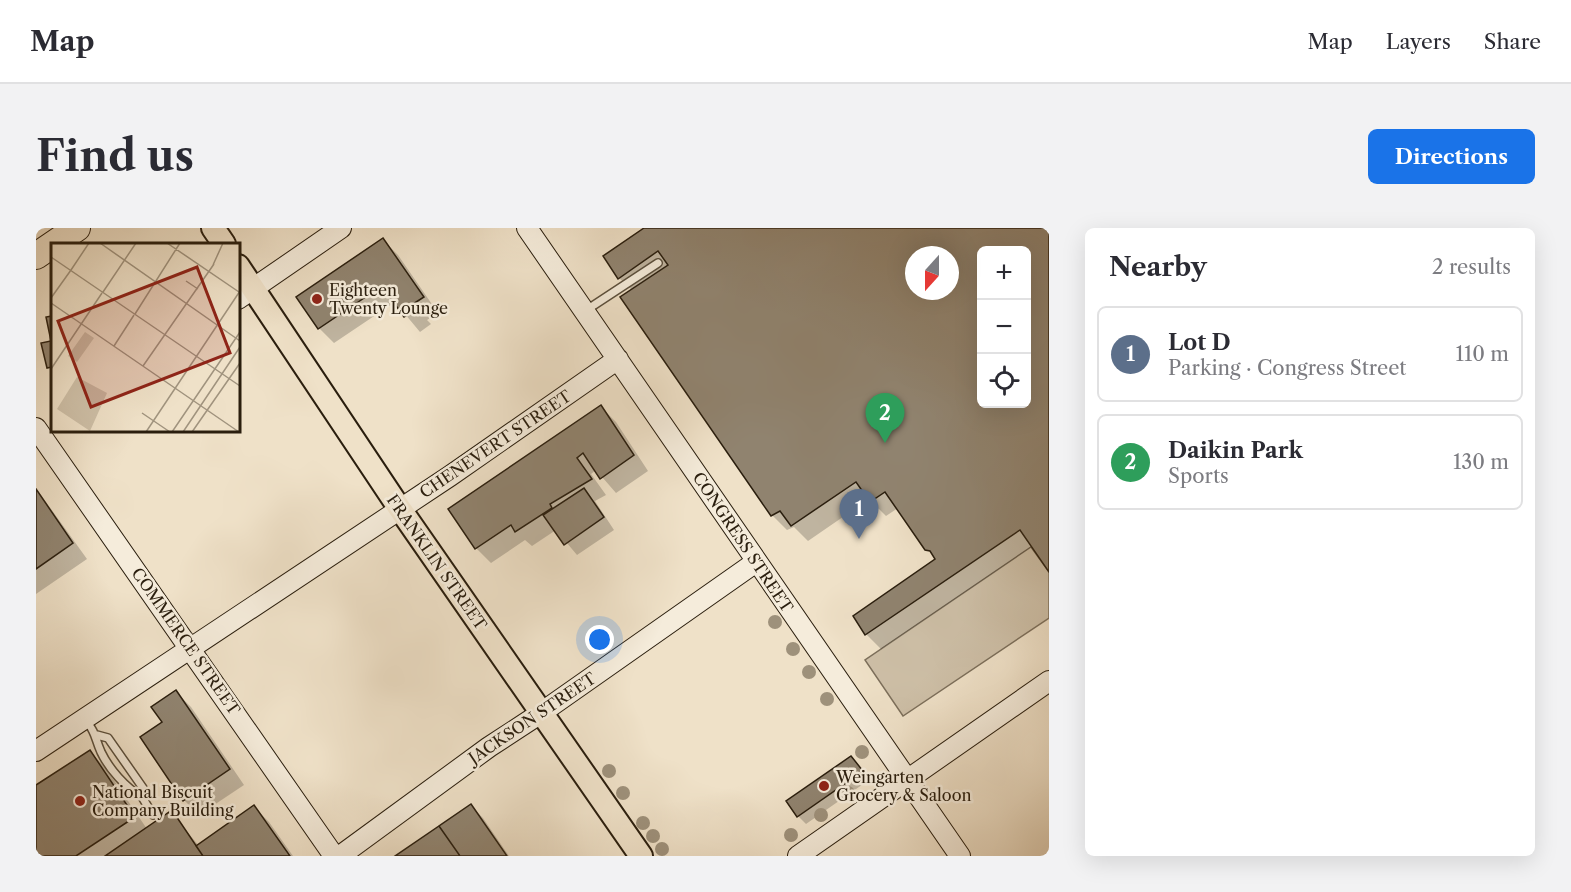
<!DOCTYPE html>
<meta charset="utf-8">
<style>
body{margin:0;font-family:"Libre Caslon Text",serif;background:#f2f2f3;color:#2b2b33}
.controls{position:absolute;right:18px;top:18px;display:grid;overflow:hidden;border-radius:9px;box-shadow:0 6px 24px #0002}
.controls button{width:54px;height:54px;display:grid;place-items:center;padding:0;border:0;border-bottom:2px solid #e1e1e2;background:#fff;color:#2b2b33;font:30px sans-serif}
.compass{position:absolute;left:869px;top:18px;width:54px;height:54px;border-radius:50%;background:#fff;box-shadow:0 6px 24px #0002;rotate:201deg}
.you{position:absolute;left:564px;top:412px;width:21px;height:21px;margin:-15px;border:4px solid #fff;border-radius:50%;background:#1a73e8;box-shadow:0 0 0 9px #1a73e833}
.badge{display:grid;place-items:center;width:39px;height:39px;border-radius:50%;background:#1a73e8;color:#fff;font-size:20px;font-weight:700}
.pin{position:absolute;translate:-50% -50px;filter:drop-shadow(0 2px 3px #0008)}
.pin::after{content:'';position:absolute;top:32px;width:21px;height:18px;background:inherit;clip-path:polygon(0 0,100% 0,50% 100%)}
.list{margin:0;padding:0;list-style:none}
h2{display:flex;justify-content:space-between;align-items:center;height:78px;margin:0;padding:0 24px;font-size:26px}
h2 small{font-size:20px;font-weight:400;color:#7c7c81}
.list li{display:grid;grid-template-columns:39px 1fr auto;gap:18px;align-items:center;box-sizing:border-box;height:96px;margin:0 12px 12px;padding:0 12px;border:2px solid #e1e1e2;border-radius:9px}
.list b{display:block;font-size:22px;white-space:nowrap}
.list p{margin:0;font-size:20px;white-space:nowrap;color:#7c7c81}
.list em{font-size:20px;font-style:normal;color:#7c7c81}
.icon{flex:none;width:33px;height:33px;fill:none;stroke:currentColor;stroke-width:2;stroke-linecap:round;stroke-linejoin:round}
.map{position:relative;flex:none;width:1013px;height:628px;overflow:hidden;border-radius:9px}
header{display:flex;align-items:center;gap:36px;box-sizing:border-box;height:84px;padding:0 30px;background:#fff;border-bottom:2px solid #e1e1e2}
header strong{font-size:28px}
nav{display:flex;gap:33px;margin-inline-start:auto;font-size:21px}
.intro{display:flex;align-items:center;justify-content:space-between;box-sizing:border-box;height:144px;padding:0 36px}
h1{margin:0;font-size:42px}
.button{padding:15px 27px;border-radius:9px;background:#1a73e8;color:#fff;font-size:21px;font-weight:700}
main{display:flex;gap:36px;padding:0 36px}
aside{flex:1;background:#fff;border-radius:9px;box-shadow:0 6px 24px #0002}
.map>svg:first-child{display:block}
.green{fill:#cec0a8;stroke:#7c6f5b;stroke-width:1.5}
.shadow{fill:#0003;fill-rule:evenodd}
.building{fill:#90836f;stroke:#2a1e0e;stroke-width:1.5;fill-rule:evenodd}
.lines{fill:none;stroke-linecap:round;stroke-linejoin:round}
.lane-casing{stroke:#5b4f3c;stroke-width:10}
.secondary-casing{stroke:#2a1e0e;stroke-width:22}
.primary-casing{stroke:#2a1e0e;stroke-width:26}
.highway-casing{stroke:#2a1e0e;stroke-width:28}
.lane{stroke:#f5ecdb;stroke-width:7}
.secondary{stroke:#f5ecdb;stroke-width:20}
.primary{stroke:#efe1c8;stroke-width:22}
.highway{stroke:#efe1c8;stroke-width:26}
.tree{fill:#9e917b}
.poi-dot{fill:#8f2418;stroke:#f5ecdb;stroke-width:2}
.labels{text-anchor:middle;stroke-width:5;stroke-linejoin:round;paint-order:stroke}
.poi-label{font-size:16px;fill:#2a1e0e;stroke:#f5ecdb;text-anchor:start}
.street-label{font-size:16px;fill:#2a1e0e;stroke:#f5ecdb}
.inset-road{fill:none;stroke:#a0937e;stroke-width:1.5}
.view{fill:#8f2418;fill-opacity:0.15;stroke:#8f2418;stroke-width:3}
.inset-edge{fill:none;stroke:#2a1e0e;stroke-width:3}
</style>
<header>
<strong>Map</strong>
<nav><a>Map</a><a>Layers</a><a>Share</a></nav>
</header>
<div class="intro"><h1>Find us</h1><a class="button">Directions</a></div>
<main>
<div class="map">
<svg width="1013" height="628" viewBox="0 0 1013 628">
<rect width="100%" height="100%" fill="#efe1c8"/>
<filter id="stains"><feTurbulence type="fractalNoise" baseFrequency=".00333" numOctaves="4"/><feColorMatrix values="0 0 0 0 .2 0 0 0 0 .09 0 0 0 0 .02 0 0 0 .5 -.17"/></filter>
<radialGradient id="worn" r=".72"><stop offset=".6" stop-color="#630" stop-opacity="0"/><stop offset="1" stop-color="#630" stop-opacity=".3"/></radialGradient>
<path class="green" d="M995,319L1013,344V390L867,488L829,432Z"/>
<path class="shadow" d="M611,0H1013L997,318L845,421L830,406L900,331L862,280L850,288L833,271L772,313L758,299L751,302L736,287L597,63L583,50ZM945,22H990V176H945ZM878,27H914V63H878Z
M347,12L362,27L402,85L391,92L395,96L384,104L359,74L298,115L283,100Z
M16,114V143L13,139L7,116Z
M565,179L580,194L612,243L580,265L560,242L555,246L570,267L559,273L578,302L541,327L520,302L496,318L489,312L455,335L440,320Z
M0,260L51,331L0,366Z
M140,464L155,479L208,557L163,587L148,572Z
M54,524L69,539L111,601L135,584L163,618L218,579L233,594L257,628H5L0,621V559Z
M815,530L833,552L770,596L762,588Z
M435,578L447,590L473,628H362Z"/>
<path class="building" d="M608,0H1013V344L984,302L829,407L817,388L899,331L894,323L889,322L849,264L834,274L820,254L755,298L744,283L735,288L584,69L632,37L622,23L582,51L567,28ZM945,22H990V176H945ZM878,27H914V63H878Z
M347,10L388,69L377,76L381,81L368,89L346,58L282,101L260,69Z
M16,88V139L11,140L5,115L15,113L10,89Z
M565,177L598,227L564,251L547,225L541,230L556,251L514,276L516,280L479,304L475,297L439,321L412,281Z
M548,260L568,289L528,317L507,287Z
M0,261L37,315L0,341Z
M140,462L194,541L147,573L104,509L126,494L115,479Z
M54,522L99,589L40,628H3L0,624V557Z
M815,528L827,543L761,589L750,573Z
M435,576L471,628H424L403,598Z
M218,577L254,628H167L160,618Z
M136,582L167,628H69Z
M403,598L424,628H359Z"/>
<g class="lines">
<g class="lane-casing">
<path id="lane" d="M549,83L622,35
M49,491C61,507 58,508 65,524C73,541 90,560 106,569L107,560L72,510L61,507
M106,569L117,587"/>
</g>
<g class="secondary-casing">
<path id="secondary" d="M491,0L924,628
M202,71L305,0
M0,200L298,628
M0,523L414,248L582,131
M304,628L453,519L505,485L720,334
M762,628L1013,453"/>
</g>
<g class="primary-casing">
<path id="primary" d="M177,0L188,16
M202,38L364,281L605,628"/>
</g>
<g class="highway-casing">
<path id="highway" d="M0,28L41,0"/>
</g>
<use href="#lane" class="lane"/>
<use href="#secondary" class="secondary"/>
<use href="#primary" class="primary"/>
<use href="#highway" class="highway"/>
</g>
<g class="tree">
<circle cx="739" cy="394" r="7"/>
<circle cx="757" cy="421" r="7"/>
<circle cx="773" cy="444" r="7"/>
<circle cx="791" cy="471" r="7"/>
<circle cx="826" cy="524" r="7"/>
<circle cx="573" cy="543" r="7"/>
<circle cx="587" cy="565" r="7"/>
<circle cx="812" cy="565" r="7"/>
<circle cx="785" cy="587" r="7"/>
<circle cx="607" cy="595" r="7"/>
<circle cx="755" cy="607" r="7"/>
<circle cx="617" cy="608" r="7"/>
<circle cx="626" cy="621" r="7"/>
</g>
<g class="poi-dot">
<circle cx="281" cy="71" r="6"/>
<circle cx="788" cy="558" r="6"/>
<circle cx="44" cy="573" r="6"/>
</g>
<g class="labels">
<g class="poi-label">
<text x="293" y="68">Eighteen<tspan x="293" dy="18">Twenty Lounge</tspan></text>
<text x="800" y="555">Weingarten<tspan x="800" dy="18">Grocery &amp; Saloon</tspan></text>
<text x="56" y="570">National Biscuit<tspan x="56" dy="18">Company Building</tspan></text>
</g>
<g class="street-label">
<text transform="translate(459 216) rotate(-34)" y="6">CHENEVERT STREET</text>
<text transform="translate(707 314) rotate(56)" y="6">CONGRESS STREET</text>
<text transform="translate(401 334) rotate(55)" y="6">FRANKLIN STREET</text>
<text transform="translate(150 413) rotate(55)" y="6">COMMERCE STREET</text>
<text transform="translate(496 490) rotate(-34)" y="6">JACKSON STREET</text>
</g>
</g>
<g transform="translate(15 15)">
<rect width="189" height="189" fill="#efe1c8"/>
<path d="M34,89L43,95L26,119L17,113ZM26,134L56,150L39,188L6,166Z" fill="#cec0a8"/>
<path class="inset-road" d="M49,0L189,98M116,0L188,49M0,14L189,143M162,22L172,0M20,27L38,0M144,44L135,38L147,46M52,49L85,0M0,55L20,27M0,60L188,189M84,71L129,0M63,103L83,72M92,123L163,21M0,126L51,50M91,170L119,189M95,189L189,48M121,189L189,89M132,189L189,104M141,189L189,120"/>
<path class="view" d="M146,24L179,110L40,164L7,78Z"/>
<rect width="189" height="189" class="inset-edge"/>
</g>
<rect width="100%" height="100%" filter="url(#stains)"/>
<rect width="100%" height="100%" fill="url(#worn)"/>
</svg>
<div class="controls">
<button>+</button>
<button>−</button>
<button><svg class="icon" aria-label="locate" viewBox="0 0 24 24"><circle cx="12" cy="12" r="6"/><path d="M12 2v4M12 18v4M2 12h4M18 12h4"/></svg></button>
</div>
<svg class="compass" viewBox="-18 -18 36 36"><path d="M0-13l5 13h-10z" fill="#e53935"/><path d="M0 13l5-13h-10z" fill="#7c7c81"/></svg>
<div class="you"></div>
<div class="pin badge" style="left:823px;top:311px;background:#5c6f8a">1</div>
<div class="pin badge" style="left:849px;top:215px;background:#2e9e5b">2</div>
</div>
<aside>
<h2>Nearby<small>2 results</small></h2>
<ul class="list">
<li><span class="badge" style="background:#5c6f8a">1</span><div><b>Lot D</b><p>Parking · Congress Street</p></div><em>110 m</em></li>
<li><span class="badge" style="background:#2e9e5b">2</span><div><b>Daikin Park</b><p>Sports</p></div><em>130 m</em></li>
</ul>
</aside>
</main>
